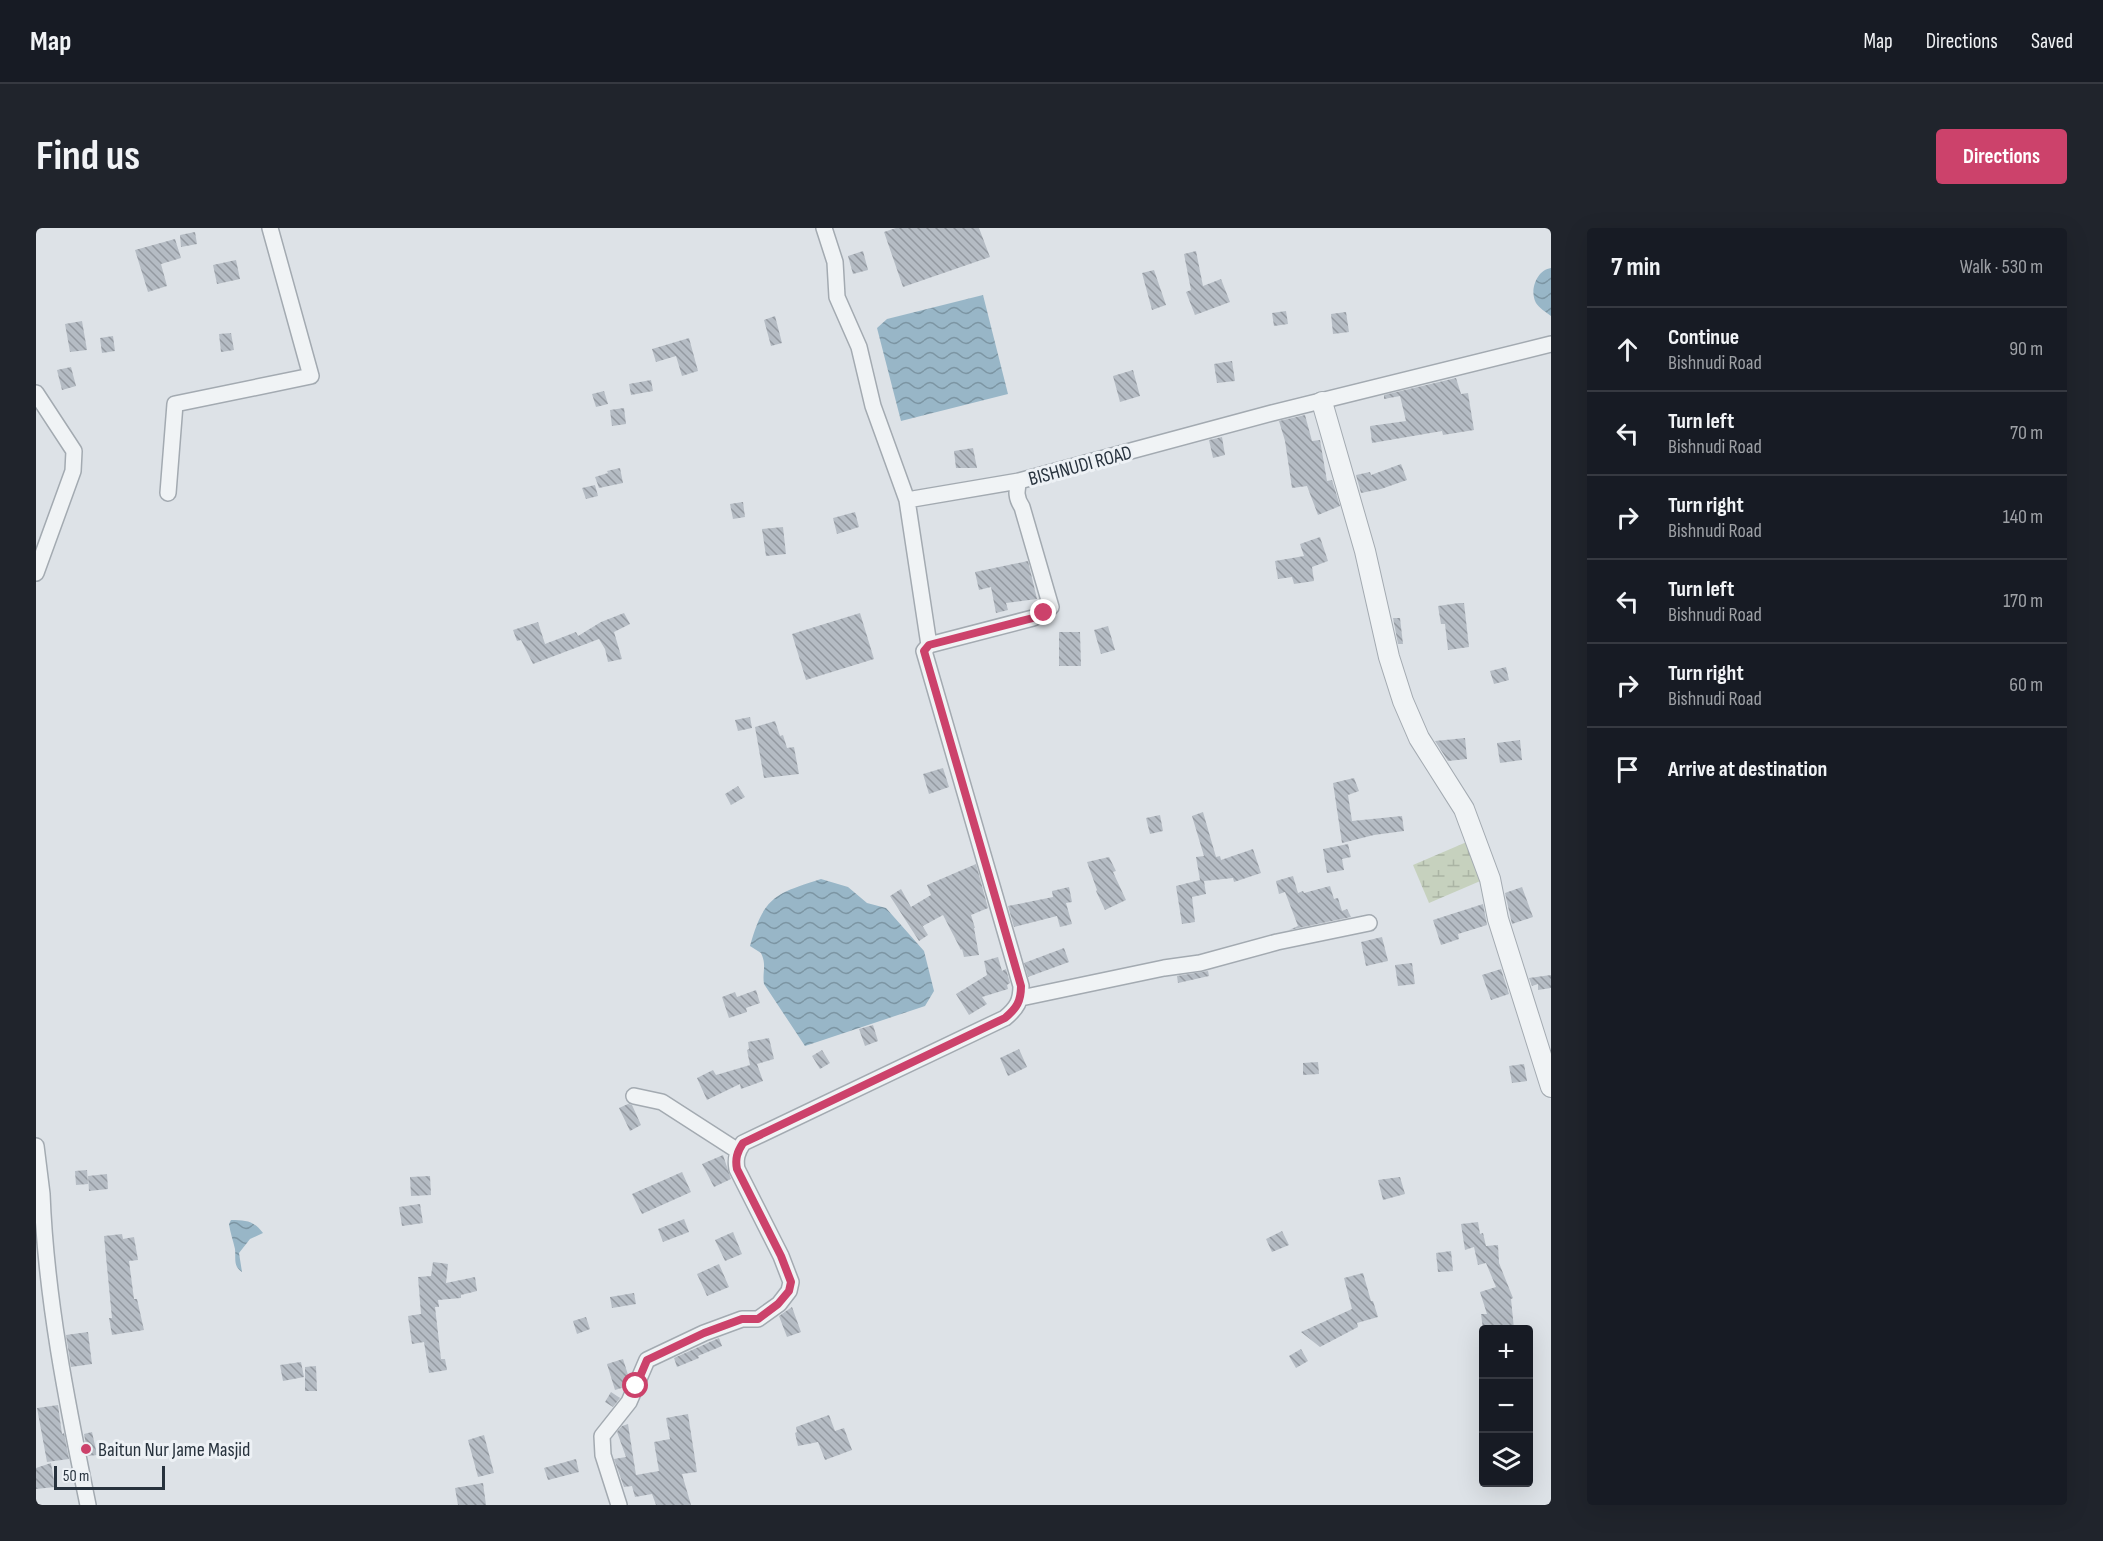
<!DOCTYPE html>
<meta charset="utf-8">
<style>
body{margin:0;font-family:"Sofia Sans Condensed",sans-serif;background:#20242c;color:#f1f3f6}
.controls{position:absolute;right:18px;bottom:18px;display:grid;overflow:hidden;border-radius:6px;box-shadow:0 6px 24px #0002}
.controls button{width:54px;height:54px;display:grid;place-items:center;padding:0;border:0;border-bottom:2px solid #363941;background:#171b24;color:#f1f3f6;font:30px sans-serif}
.scale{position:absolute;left:18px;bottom:15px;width:111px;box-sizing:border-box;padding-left:6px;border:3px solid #27323d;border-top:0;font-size:16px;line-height:21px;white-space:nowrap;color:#27323d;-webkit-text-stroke:4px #edf1f5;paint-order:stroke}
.stop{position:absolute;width:18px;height:18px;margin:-14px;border:4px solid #cc426b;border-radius:50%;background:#fff}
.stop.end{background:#cc426b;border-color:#fff;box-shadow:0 2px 6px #0008}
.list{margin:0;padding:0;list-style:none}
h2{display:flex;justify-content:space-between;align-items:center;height:78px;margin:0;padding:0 24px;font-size:26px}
h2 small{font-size:20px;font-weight:400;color:#9ea1a6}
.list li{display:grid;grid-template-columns:39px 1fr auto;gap:18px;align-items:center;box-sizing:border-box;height:84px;padding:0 24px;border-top:2px solid #363941}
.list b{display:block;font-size:22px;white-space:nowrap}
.list p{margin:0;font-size:20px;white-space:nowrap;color:#9ea1a6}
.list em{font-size:20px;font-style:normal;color:#9ea1a6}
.icon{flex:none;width:33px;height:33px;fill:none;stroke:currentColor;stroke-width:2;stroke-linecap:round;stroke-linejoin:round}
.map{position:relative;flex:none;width:1515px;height:1277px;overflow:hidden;border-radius:6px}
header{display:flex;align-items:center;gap:36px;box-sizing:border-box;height:84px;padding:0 30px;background:#171b24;border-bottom:2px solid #363941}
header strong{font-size:28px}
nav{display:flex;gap:33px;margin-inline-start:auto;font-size:21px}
.intro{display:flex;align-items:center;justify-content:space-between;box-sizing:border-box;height:144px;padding:0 36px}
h1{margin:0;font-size:42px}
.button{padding:15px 27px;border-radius:6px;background:#cc426b;color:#fff;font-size:21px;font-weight:700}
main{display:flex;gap:36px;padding:0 36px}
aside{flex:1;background:#171b24;border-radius:6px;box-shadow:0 6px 24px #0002}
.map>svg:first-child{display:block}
.wetland{fill:url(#wetland-marsh)}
.water{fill:url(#water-waves)}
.building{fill:url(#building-back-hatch)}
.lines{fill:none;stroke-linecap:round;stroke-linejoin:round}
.minor-casing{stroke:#a3aab1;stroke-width:18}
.tertiary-casing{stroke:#a3aab1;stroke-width:22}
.minor{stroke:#f0f3f5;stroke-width:15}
.tertiary{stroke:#f0f3f5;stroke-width:20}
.route{stroke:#cc426b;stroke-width:8}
.poi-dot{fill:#cc426b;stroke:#edf1f5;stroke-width:2}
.labels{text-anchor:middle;stroke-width:6;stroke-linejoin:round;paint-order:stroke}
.street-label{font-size:20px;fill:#27323d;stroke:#edf1f5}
.poi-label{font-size:20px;fill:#27323d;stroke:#edf1f5;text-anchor:start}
</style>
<header>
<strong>Map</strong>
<nav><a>Map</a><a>Directions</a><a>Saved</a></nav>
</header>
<div class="intro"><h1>Find us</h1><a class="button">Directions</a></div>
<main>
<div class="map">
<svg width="1515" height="1277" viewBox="0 0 1515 1277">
<defs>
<pattern id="wetland-marsh" width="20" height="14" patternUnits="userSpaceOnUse" patternTransform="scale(1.5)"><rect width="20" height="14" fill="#c6d1be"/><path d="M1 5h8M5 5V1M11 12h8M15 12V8" fill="none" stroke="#aab4a4"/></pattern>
<pattern id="water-waves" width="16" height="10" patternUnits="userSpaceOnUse" patternTransform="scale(1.5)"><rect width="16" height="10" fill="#98b6c7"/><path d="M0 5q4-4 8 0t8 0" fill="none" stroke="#7c95a3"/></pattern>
<pattern id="building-back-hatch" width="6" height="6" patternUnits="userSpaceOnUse" patternTransform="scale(1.5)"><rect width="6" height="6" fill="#b5bcc4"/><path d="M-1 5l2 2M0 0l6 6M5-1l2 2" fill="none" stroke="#9399a0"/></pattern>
</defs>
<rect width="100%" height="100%" fill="#dde2e7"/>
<path class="wetland" d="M1433,613L1449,651L1393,675L1377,637Z"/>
<path class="water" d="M1515,40V88C1510,84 1503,80 1500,75C1493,62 1501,42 1515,40Z
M947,67L972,166L865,193L841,100L851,91Z
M785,651L812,659L831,675L850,680L888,723L898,763L889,778L769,818L728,756C726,744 731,737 725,725L714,718C728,669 738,666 785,651Z
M195,992C210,992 218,993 227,1005L214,1011L203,1025L206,1044C197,1038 200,1031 199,1021C197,1012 194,1004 193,996Z"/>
<path class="building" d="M860,0H943L954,29L867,59L848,4Z
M159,4L161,16L145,19L144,7Z
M139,11L145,30L125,36L131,58L112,64L99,22Z
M827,23L832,42L817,46L812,28Z
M1160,23L1167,58L1185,51L1194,74L1159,87L1150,64L1155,62L1148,26Z
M200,32L204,51L181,56L177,37Z
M1118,42L1130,77L1116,82L1106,45Z
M1250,83L1252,96L1238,98L1236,85Z
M1310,84L1313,104L1297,106L1295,86Z
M739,88L746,115L735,118L728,92Z
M46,93L51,122L34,124L29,96Z
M195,105L198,122L185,124L183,106Z
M77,108L79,123L66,125L64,110Z
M653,110L662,143L646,148L640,128L620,134L616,121Z
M1196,133L1199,153L1181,155L1178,136Z
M35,139L40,158L26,162L21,142Z
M1097,142L1104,168L1084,174L1077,148Z
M1420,150L1425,166L1432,165L1438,202L1407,207L1406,203L1336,215L1334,198L1370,193L1364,168L1348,171V167Z
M615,152L617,163L595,167L593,156Z
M568,163L572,176L560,179L556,166Z
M588,180L590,196L576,198L574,182Z
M1269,187L1276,213L1284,212L1291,253L1296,252L1304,278L1282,287L1271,258L1256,260L1249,213L1243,193Z
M1186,209L1189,227L1177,230L1173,212Z
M937,220L941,240H920L918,223Z
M1365,236L1371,252L1345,261L1325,265L1320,247L1334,244L1335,247Z
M584,240L587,255L563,260L559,249L572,245L571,243Z
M559,257L562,268L550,271L546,260Z
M707,274L709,289L697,291L694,276Z
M819,284L823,299L801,306L797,290Z
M747,299L750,326L730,328L726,301Z
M1284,309L1292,333L1276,339L1278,353L1258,356L1256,349L1242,351L1239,333L1268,328L1264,316Z
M992,333L1001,371L970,375L972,382L960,385L955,359L943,362L939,344Z
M1423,375H1428L1433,419L1412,422L1409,396H1405L1402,378Z
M588,385L594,396L578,404L586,431L572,434L569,421L563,411L497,436L485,412L481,413L477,402L502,394L509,416L540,404L542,408L565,394Z
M824,385L838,431L770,452L756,406Z
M1357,390H1364L1367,416H1362Z
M1072,398L1079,422L1065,426L1058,402Z
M1023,404H1044L1045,438H1023Z
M1470,439L1473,452L1458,456L1454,443Z
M714,489L716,500L702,503L699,492Z
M739,493L744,508L747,507L751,520L758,519L763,546L728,550L719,499Z
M1429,510L1431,531L1412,533L1399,513Z
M1484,512L1486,532L1464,535L1461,515Z
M907,540L913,559L893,566L887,546Z
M1318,550L1323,563L1312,567L1316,593L1366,588L1368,603L1338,607L1306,615L1297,555Z
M702,558L709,569L695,577L689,566Z
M1167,584L1180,629L1184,628L1185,632L1217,621L1225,645L1198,654L1197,650L1168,653L1170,666L1156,669L1159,694L1146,696L1140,658L1164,652L1160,629L1168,628L1156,588Z
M1124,587L1127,603L1114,606L1110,590Z
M1312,616L1315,629L1306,631L1308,642L1291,645L1287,621Z
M1073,629L1080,643L1077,644L1090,672L1069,682L1060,663L1061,662L1051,634Z
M940,636L952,680L935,687L939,700H938L943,727L928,729L926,721L925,722L907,687L887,698L883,692L892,707L883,713L854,668L865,661L875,679L895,667L891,657Z
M1257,648L1262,665L1267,663L1268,665L1294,658L1298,671L1302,670L1306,683L1311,681L1315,689L1253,702L1262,698L1249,664L1243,666L1240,653Z
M1033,659L1036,674L1030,675L1036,696L1024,699L1021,688L978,699L972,678L1017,669L1016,663Z
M1486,659L1497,689L1476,696L1469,665Z
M1447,676L1451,697L1422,706L1423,711L1405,717L1397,692Z
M1346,709L1352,733L1330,738L1325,714Z
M1028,720L1033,734L992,749L988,735Z
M962,729L966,743L970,741L974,755L971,757L972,761L946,769L951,776L933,787L920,766L951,747L948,733Z
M1376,735L1379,756L1362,758L1359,737Z
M1465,741L1473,766L1455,772L1446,747Z
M1172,743L1173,748L1142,755L1141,748Z
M1515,747V760L1502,762V756L1496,758L1493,750Z
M720,762L724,775L710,780L711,784L693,790L686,769L699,764L701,769Z
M837,797L842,813L829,818L823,801Z
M733,810L738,831L721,836L727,853L705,861L704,856L671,872L661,850L677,842L680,847L714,837L711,822L713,821L712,814Z
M983,821L991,839L972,848L964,830Z
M786,822L794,835L784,841L776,828Z
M1282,834L1283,846L1267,847V835Z
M1488,836L1491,853L1476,855L1473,838Z
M592,876L596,877L605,897L594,903L583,880Z
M687,927L695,951L678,959L666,936Z
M51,942L52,956L40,957L39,943Z
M646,944L655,964L606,986L596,966Z
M71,946L72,961L53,963L52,948Z
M394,948L395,967L375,968L374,949Z
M1364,949L1369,966L1347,972L1342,952Z
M384,976L387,995L366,998L363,979Z
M648,991L653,1004L627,1014L622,1001Z
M1442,994L1444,1006L1447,1005L1450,1018L1462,1017L1463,1035L1477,1070L1475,1071L1478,1101H1447L1445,1086H1451L1444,1064L1460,1059L1450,1035L1442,1037L1438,1019L1429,1022L1425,996Z
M1246,1003L1253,1017L1236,1024L1230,1011Z
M697,1004L706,1026L689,1033L679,1012Z
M86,1006L87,1011L98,1009L102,1032L93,1033L98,1071H101L108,1102L76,1107L73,1090H76L68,1008Z
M1415,1023L1417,1043L1402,1044L1400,1025Z
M397,1034L412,1036L410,1055L439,1049L441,1063L425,1067V1070L402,1072L403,1079H399L405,1131H409L411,1142L393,1145L388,1114L376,1116L372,1088L385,1086L382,1049L395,1048Z
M683,1036L693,1059L671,1068L661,1046Z
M1327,1045L1335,1073H1337L1342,1089L1321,1095L1322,1099L1284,1119L1265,1104L1316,1081L1308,1050Z
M598,1065L600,1076L576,1080L574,1069Z
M756,1079L765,1104L751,1109L743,1088Z
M550,1089L554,1101L541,1106L537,1093Z
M52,1104L56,1136L35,1139L30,1107Z
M683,1110L686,1118L662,1128L663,1130L641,1139L638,1130Z
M1265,1121L1272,1133L1260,1140L1253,1128Z
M587,1131L593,1150L589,1159L579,1162L571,1136Z
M265,1134L268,1149L247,1153L244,1137Z
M280,1138L281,1163H269V1139Z
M575,1164L584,1170L577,1179L569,1174Z
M22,1177L26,1206L28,1205L33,1231L11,1234L1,1180Z
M652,1186L661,1244L646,1246L655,1277H620L616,1266L599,1269L596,1258L588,1259L578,1231L590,1229L581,1204L586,1198L592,1196L600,1247L623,1243L618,1214L634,1211L630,1190Z
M793,1187L799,1203L808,1200L816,1222L789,1232L782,1214L762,1218L759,1205L761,1204L760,1199Z
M56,1204L61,1227L52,1228L48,1206Z
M448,1207L458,1245L442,1249L432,1212Z
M540,1231L543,1244L512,1252L508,1240Z
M15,1235L19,1259L0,1261V1240Z
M447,1255L450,1277H422L419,1260Z"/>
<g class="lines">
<g class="minor-casing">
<path id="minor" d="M788,0L799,34L801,69L823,119L837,178L871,272L893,417
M0,165L38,223L37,243L0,345
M132,265L139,176L275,148L234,0
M871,272L983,253
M985,770L1128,740L1164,735L1241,714L1333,695
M598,868L626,874L702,923
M0,918L6,966
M0,967L6,966C10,1070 31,1175 52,1277
M583,1277L567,1227L566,1208L593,1174L611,1132L668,1105L706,1091H722L743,1076L753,1063L755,1054L745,1028L701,941C699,931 701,924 707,915L969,790C981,780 985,773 985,758L888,423L893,417L997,390L1008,385L1015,379L986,279C980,270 980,263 983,253L1236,185L1515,116"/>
</g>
<g class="tertiary-casing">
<path id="tertiary" d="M1286,174L1329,323L1353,429L1367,473L1383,510L1428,581L1454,651L1462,691L1515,859"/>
</g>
<use href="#minor" class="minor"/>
<use href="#tertiary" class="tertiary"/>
</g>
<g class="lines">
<path class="route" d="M600,1158L611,1132L668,1105L706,1091H722L742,1076L753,1063L755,1054L745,1028L701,941C699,931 701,924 707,915L969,790C981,780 985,773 985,758L888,423L893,417L997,390L1008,385"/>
</g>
<circle class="poi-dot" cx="50" cy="1221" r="6"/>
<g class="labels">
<g class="street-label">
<text transform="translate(1044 237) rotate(-15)" y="7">BISHNUDI ROAD</text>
</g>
<g class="poi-label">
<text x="62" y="1228">Baitun Nur Jame Masjid</text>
</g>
</g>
</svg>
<div class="controls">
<button>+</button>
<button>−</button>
<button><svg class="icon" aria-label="layers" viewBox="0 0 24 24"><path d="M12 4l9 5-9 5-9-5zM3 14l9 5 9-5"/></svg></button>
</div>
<div class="scale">50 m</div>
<div class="stop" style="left:600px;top:1158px"></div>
<div class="stop end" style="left:1008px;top:385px"></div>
</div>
<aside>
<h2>7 min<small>Walk · 530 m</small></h2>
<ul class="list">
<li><svg class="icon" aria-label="ahead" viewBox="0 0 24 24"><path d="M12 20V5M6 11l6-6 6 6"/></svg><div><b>Continue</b><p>Bishnudi Road</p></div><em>90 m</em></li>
<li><svg class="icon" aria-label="left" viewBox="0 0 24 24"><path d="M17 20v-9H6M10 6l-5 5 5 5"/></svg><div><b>Turn left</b><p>Bishnudi Road</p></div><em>70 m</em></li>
<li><svg class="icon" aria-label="right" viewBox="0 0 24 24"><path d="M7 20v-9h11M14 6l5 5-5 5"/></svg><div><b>Turn right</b><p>Bishnudi Road</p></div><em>140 m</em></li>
<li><svg class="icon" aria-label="left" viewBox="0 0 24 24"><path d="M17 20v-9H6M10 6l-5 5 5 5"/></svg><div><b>Turn left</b><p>Bishnudi Road</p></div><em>170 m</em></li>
<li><svg class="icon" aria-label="right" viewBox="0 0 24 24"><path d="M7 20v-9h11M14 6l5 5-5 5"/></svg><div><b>Turn right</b><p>Bishnudi Road</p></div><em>60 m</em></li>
<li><svg class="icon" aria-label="arrive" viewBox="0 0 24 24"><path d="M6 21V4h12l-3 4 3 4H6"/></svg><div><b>Arrive at destination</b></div></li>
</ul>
</aside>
</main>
